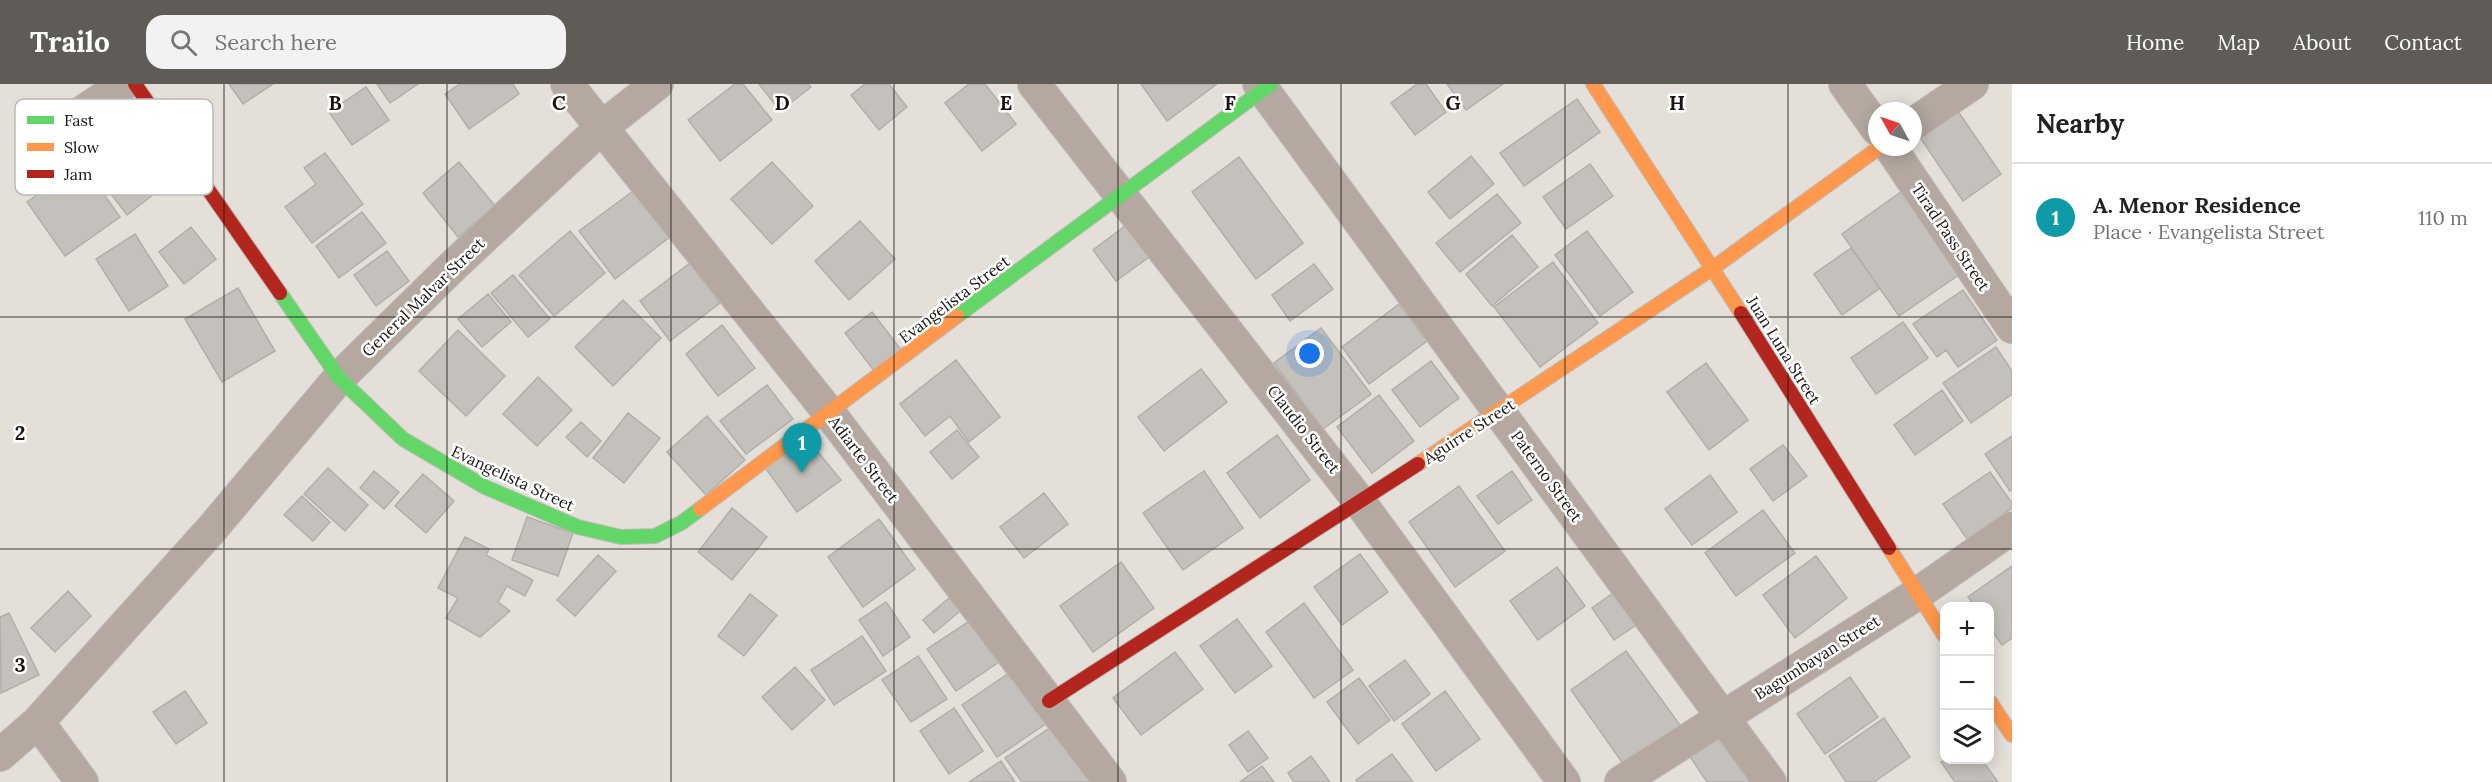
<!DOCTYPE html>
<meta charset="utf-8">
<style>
body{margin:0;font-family:Lora,serif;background:#f2f2f2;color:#202124}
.controls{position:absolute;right:18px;bottom:18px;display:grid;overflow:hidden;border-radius:12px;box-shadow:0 3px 15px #0003}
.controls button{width:54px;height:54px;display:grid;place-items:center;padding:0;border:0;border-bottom:2px solid #e0e0e0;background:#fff;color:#202124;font:30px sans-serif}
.compass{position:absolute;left:1868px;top:18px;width:54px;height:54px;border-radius:50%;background:#fff;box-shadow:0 3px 15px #0003;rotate:310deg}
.you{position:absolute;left:1310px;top:270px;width:21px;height:21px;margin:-15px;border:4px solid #fff;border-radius:50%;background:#1a73e8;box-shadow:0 0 0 9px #1a73e833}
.badge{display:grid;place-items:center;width:39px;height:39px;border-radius:50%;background:#5f5c57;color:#fff;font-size:20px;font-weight:700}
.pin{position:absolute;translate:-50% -50px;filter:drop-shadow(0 2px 3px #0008)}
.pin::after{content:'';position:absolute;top:32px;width:21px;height:18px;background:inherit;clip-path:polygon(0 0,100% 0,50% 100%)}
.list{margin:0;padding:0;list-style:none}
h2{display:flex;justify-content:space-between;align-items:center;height:78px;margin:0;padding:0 24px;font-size:26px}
h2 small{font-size:20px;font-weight:400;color:#757577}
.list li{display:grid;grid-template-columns:39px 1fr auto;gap:18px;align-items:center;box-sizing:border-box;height:108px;padding:0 24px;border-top:2px solid #e0e0e0}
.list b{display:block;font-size:22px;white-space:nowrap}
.list p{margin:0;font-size:20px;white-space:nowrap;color:#757577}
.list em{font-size:20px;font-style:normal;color:#757577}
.icon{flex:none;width:33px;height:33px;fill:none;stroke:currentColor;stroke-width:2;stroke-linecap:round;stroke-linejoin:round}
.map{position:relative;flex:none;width:2012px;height:698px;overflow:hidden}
header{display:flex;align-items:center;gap:36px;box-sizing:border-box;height:84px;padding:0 30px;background:#5f5c57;color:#fff}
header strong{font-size:28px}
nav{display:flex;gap:33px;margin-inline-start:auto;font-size:21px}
.search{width:420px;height:54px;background:#f2f2f2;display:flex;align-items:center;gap:15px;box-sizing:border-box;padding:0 21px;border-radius:18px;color:#757577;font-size:22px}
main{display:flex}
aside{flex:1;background:#fff}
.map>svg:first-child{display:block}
.building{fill:#c4c1bc;stroke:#b1afaa;stroke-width:1.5}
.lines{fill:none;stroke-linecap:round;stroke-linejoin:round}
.street-casing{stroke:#bebbb6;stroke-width:34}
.fast-casing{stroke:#bebbb6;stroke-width:16}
.slow-casing{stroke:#bebbb6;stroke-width:16}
.jam-casing{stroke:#bebbb6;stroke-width:16}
.street{stroke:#b4a8a1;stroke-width:32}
.fast{stroke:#63d668;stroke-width:14}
.slow{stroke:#ff974d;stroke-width:14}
.jam{stroke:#b3261e;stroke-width:14}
.grid{fill:none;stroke:#181511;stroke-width:1.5;stroke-opacity:0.55}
.labels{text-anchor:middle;stroke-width:5;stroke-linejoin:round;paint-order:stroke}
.street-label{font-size:16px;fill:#181511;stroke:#fff}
.key{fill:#fff;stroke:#bab9b8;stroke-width:1.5}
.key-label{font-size:16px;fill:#181511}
.grid-label{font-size:20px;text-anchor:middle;font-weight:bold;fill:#181511;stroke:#fff;stroke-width:5;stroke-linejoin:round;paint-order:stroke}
</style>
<header>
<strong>Trailo</strong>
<div class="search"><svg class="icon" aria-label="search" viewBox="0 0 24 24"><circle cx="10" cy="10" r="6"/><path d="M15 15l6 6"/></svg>Search here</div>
<nav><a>Home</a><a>Map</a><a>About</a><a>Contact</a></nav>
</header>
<main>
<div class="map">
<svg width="2012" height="698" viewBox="0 0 2012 698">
<rect width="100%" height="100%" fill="#e4dfd9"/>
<path class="building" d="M229,0H273L243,20Z
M377,0H418L390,19Z
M460,0H513L519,10L469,45L445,10Z
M735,0H743L772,36L720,77L688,36Z
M759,0H808L811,3L780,27Z
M865,0H889L907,23L879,46L851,11Z
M969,0H985L1016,40L982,67L945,19Z
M1141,0H1217L1167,37Z
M1417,0H1426L1446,28L1415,51L1391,19Z
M1447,0H1503L1466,26Z
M366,3L389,36L352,61L329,28Z
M1577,15L1600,48L1524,102L1500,69Z
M1953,20L2001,90L1963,117L1915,46Z
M325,69L363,120L312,159L285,123L316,100L304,84Z
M1471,72L1494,100L1450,135L1428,108Z
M1239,73L1303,159L1256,195L1192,108Z
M131,74L158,107L127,131L101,97Z
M459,78L495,122L458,153L423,109Z
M772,78L813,122L772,160L731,115Z
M82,79L120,133L65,172L27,118Z
M1590,80L1613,112L1566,145L1543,113Z
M636,105L671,152L615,195L579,147Z
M1905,105L1963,188L1899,232L1842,150Z
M1497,110L1521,139L1460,188L1436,159Z
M362,128L386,159L339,194L316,162Z
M860,137L895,175L849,216L815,177Z
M1129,139L1152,171L1116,197L1093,166Z
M191,143L216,175L184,200L159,168Z
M570,147L605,189L554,232L519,191Z
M1587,147L1633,208L1600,232L1555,171Z
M135,150L168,202L129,227L96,175Z
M1512,151L1538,183L1492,222L1466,190Z
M1851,164L1880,204L1842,231L1814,190Z
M387,167L409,197L376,222L354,191Z
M1553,178L1598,239L1540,283L1494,223Z
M690,179L720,219L670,257L640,217Z
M1314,180L1333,205L1290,237L1272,211Z
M513,191L550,235L528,253L491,209Z
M238,204L275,267L222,298L185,235Z
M1963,206L1997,256L1958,283L1946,266L1937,273L1913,240Z
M488,210L511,238L482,263L458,235Z
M623,216L661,254L613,302L575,263Z
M1399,220L1427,257L1369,300L1342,263Z
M872,228L902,267L875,288L845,249Z
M1903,238L1928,274L1876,310L1851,274Z
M722,241L755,284L718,312L686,270Z
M1321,244L1371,310L1323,345L1274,279Z
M458,246L505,292L466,332L419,287Z
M1996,263L2012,287V310L1971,339L1943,299Z
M956,276L1000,333L969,358L950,332L925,352L900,320Z
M1431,277L1459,314L1420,343L1392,306Z
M1706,279L1748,336L1709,366L1667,308Z
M1201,285L1227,318L1164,367L1138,333Z
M538,293L572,326L537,362L503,330Z
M767,301L793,335L746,370L720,337Z
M1942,306L1963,337L1915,371L1894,341Z
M1379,311L1414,357L1372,389L1337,343Z
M628,329L660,354L624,399L593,374Z
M707,332L745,376L706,411L667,368Z
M581,338L601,357L587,373L566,353Z
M957,346L979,373L952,395L930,368Z
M804,351L841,396L797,428L764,382Z
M1277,351L1310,396L1260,434L1227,389Z
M2012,352V406L2010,407L1985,370Z
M1783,361L1807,392L1773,417L1750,385Z
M328,384L368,421L345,447L304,410Z
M374,387L399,408L384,425L360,404Z
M1204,387L1243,444L1183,486L1143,429Z
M1512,387L1532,416L1498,440L1477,412Z
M1990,388L2012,419V424L1967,455L1943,420Z
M423,390L454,417L426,449L395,422Z
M1710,391L1737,428L1692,461L1665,425Z
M1459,402L1505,467L1455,503L1409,438Z
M1044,409L1068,440L1024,474L1000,443Z
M302,412L330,438L313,457L284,431Z
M732,424L767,453L732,496L698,468Z
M1763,426L1795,469L1736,512L1705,469Z
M527,433L573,449L558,492L512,476Z
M879,435L915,485L863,523L828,473Z
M465,453L489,465L486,471L533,496L525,512L507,502L498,518L510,527L480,553L446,534L458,514L438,504Z
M1360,470L1388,508L1342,541L1314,503Z
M598,471L616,487L575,532L557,516Z
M1816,472L1847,514L1795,554L1763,511Z
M1121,478L1154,524L1093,568L1060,522Z
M2012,482V554L2002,561L1990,544V522H1975L1968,513Z
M1557,483L1585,522L1538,556L1510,517Z
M68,507L91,532L55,568L31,544Z
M1616,507L1639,539L1614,556L1592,524Z
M750,510L777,531L744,572L718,552Z
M949,514L960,527L934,549L923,536Z
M886,518L910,553L883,572L859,536Z
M1304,519L1353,586L1314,614L1266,548Z
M9,529L39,591L1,609L0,533Z
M974,534L1002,576L956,607L927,565Z
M1237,535L1272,582L1235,609L1200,562Z
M862,552L886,587L834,621L811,586Z
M1626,567L1680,641L1624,681L1571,606Z
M1175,568L1203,605L1141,651L1113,614Z
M918,572L947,615L911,638L882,596Z
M1405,576L1430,610L1394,637L1369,602Z
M795,583L825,616L792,646L762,613Z
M1012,587L1047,639L997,673L962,621Z
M1850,593L1878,633L1825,670L1797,630Z
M1359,594L1390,636L1358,660L1327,618Z
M185,607L207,639L176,660L153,628Z
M1445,607L1480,655L1436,687L1402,640Z
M954,624L983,667L949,690L920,647Z
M1884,634L1910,673L1874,698H1846L1829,672Z
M1054,641L1092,698H1022L1005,674Z
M1721,641L1759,698H1707L1685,665Z
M1248,647L1268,674L1248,688L1229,661Z
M1392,670L1413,698H1357L1356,696Z
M1311,672L1330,698H1294L1288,689Z
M1945,676H1982L1998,698H1955L1941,678Z
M1001,677L1015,698H969Z
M1262,682L1274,698H1240Z"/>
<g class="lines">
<g class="street-casing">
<path id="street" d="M567,0L830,330L1110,698
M1034,0L1359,417L1564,698
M1259,0L1770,698
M1845,0L1877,45
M1913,40L1972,0
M44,54L124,0
M1890,63L2012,243
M38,638L82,698
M0,671L38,638L210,447L339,294L453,182L601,44L657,0
M1621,698L1917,510L2012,444"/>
</g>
<g class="fast-casing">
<path id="fast" d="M280,209L339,294L403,355L485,403L578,443L621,453L655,452L681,439L700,425
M957,232L1271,0"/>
</g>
<g class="slow-casing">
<path id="slow" d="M1593,0L1741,229
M1418,380L1713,184L1880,63
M700,425L957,232
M1889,464L1944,551
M1990,618L2012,651"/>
</g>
<g class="jam-casing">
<path id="jam" d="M135,0L280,209
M1741,229L1889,464
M1049,617L1418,380"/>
</g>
<use href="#street" class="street"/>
<use href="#fast" class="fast"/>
<use href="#slow" class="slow"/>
<use href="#jam" class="jam"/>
</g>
<path class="grid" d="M224,0V698M447,0V698M671,0V698M894,0V698M1118,0V698M1341,0V698M1565,0V698M1788,0V698M0,233H2012M0,465H2012"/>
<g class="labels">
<g class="street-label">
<text transform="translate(1951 153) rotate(56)" y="6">Tirad Pass Street</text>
<text transform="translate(423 213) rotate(-44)" y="6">General Malvar Street</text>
<text transform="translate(954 215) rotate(-37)" y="6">Evangelista Street</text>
<text transform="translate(1784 266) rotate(58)" y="6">Juan Luna Street</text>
<text transform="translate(1304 345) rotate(52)" y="6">Claudio Street</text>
<text transform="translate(1469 347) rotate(-33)" y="6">Aguirre Street</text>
<text transform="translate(864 375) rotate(53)" y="6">Adiarte Street</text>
<text transform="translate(1547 392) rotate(54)" y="6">Paterno Street</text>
<text transform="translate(513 394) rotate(25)" y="6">Evangelista Street</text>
<text transform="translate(1817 573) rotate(-32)" y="6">Bagumbayan Street</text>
</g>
</g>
<rect x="15" y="15" width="198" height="96" rx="9" class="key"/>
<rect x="27" y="32" width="27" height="8" fill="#63d668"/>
<rect x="27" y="59" width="27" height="8" fill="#ff974d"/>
<rect x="27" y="86" width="27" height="8" fill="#b3261e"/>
<g class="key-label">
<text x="64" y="42">Fast</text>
<text x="64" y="69">Slow</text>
<text x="64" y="96">Jam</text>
</g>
<g class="grid-label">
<text x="335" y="26">B</text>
<text x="559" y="26">C</text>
<text x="782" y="26">D</text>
<text x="1006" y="26">E</text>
<text x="1230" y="26">F</text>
<text x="1453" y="26">G</text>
<text x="1677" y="26">H</text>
<text x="20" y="356">2</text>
<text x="20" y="588">3</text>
</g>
</svg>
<div class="controls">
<button>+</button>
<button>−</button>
<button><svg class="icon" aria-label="layers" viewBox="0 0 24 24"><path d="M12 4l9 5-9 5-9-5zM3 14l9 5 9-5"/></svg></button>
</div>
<svg class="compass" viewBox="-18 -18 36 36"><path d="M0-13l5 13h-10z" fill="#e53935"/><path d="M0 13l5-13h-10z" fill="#757577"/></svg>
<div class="you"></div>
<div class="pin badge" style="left:802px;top:389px;background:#0f9aa8">1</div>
</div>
<aside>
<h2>Nearby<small></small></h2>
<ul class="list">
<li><span class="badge" style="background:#0f9aa8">1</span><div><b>A. Menor Residence</b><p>Place · Evangelista Street</p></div><em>110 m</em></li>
</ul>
</aside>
</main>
